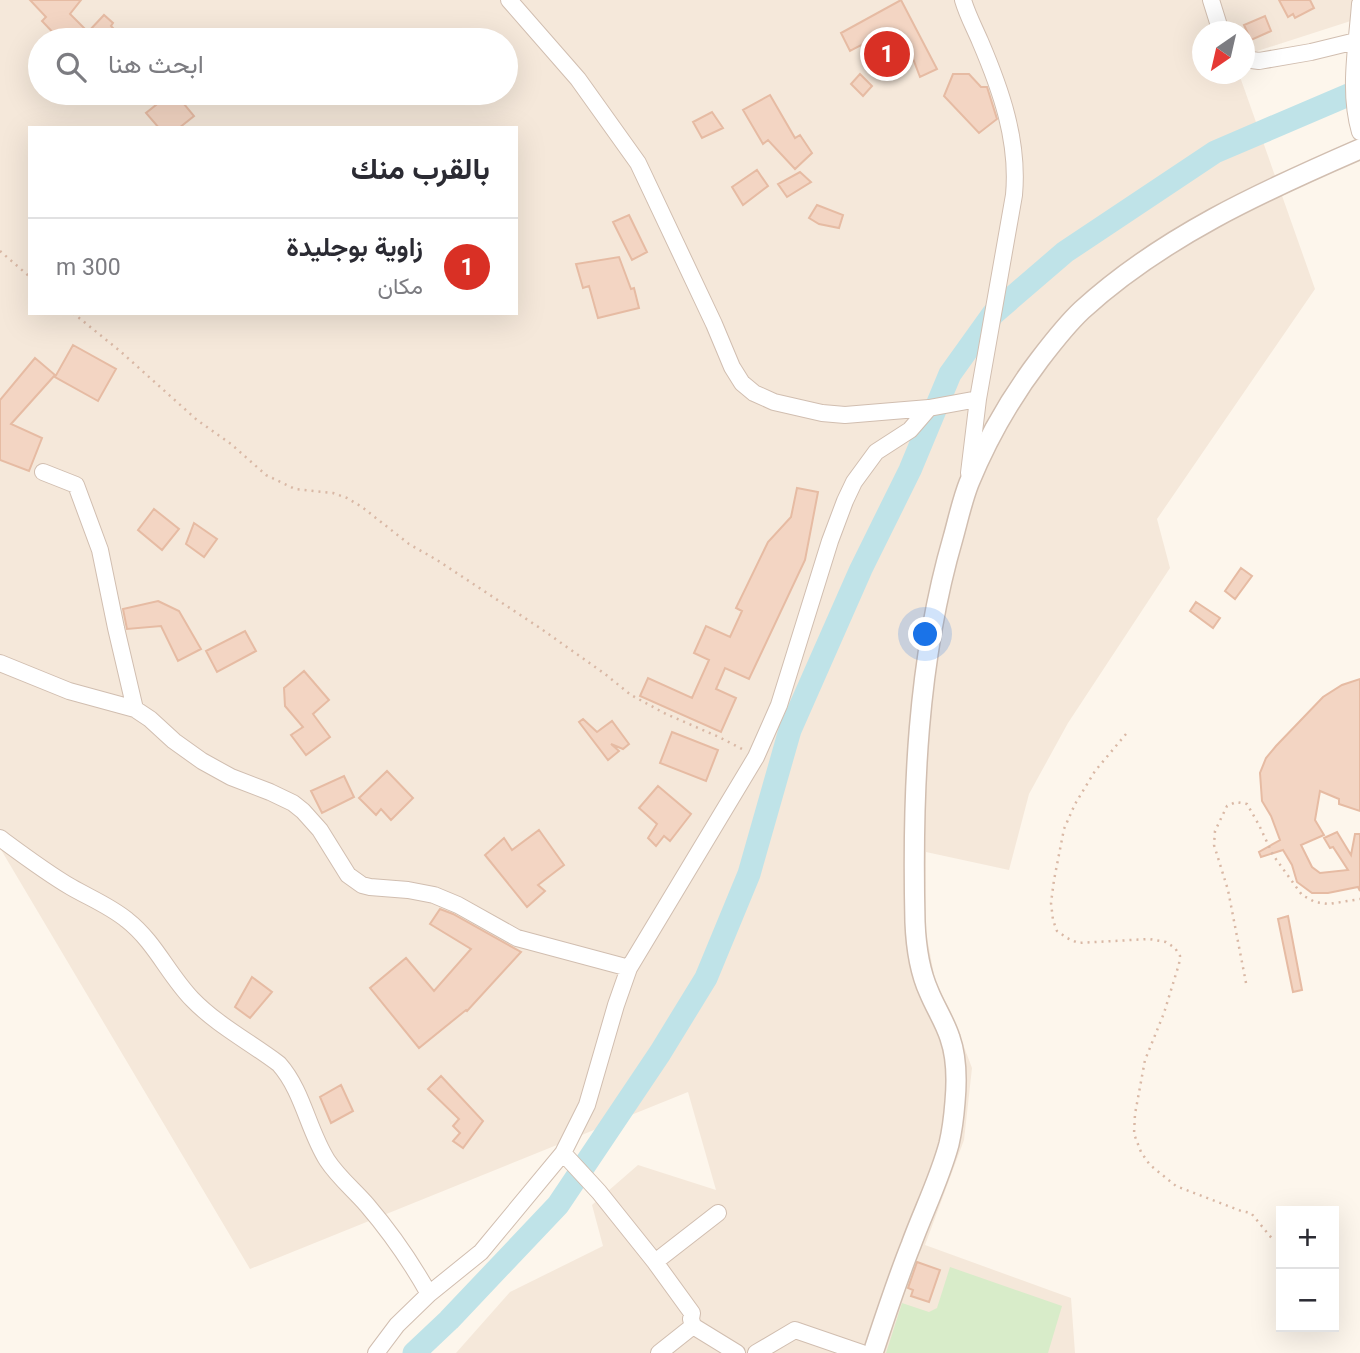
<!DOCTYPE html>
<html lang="ar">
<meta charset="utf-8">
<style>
body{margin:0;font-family:Roboto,Vazirmatn,sans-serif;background:#f2f2f3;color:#2b2b33;direction:rtl}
.controls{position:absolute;right:21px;bottom:21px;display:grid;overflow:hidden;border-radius:0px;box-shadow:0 7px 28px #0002}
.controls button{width:63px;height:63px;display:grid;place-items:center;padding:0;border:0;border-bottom:2px solid #e1e1e2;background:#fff;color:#2b2b33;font:35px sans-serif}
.compass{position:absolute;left:1192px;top:21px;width:63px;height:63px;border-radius:50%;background:#fff;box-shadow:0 7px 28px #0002;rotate:214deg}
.you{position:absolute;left:926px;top:635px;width:24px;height:24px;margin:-18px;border:5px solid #fff;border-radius:50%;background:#1a73e8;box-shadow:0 0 0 10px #1a73e833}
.badge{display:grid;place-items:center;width:46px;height:46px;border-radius:50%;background:#d93025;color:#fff;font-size:23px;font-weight:700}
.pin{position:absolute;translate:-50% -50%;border:4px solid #fff;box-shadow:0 2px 7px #0006}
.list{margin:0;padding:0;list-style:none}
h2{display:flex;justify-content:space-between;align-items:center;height:91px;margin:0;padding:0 28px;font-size:30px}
h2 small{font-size:23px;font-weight:400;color:#7c7c81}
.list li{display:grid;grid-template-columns:46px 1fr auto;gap:21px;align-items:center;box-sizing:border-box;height:98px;padding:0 28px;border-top:2px solid #e1e1e2}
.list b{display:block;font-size:26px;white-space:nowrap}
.list p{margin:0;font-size:23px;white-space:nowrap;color:#7c7c81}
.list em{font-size:23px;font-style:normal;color:#7c7c81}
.icon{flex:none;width:38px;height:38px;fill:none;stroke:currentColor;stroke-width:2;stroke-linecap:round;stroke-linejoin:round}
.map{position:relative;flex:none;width:1360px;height:1353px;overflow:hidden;direction:ltr}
.search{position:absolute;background:#fff;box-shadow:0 7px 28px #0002;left:28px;top:28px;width:490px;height:77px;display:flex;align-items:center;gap:18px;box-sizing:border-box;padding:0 24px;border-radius:38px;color:#7c7c81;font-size:26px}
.panel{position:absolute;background:#fff;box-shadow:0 7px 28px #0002;left:28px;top:126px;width:490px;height:189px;border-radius:0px;direction:rtl}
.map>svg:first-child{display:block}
.residential{fill:#f5e8da;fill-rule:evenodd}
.green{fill:#d8ecc9}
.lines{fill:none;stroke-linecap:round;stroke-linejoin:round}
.river{stroke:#bfe3e8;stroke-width:23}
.building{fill:#f3d5c3;stroke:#e6bba3;stroke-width:2}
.minor-casing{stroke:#d1beb0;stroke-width:18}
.tertiary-casing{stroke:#d1beb0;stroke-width:22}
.path{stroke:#d9b8a5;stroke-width:2.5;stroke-dasharray:2 5;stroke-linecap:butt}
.minor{stroke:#fff;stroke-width:16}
.tertiary{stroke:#fff;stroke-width:19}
</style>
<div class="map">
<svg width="1360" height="1353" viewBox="0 0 1360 1353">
<rect width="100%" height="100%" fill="#fdf6ec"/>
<path class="residential" d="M0,0H1360V18L1245,55L1244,32H1202V74H1239L1315,289L1157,519L1170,568L1068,723L1029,794L1009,870L926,852L925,927L935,980L952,1015L972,1068L964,1140L925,1245L1071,1298L1075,1353H456L510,1292L603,1246L592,1205L638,1165L716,1190L688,1092L250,1269L0,848ZM40,40H506V93H40ZM30,128H516V313H30Z"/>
<path class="green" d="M950,1267L1062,1306L1048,1353H886L902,1303L929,1312L937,1308Z"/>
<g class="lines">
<path class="river" d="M414,1353L449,1320L558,1205L660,1053L706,978L749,874L790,730L861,569L910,470L950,374L993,314L1065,252L1215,152L1360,90"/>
</g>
<path class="building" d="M30,0H81L70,14L88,32L104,15L113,23L111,26L124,40H60L42,21L46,17Z
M901,0L937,69L920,77L912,56L899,31L885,39L882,34L850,51L841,33Z
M1279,0H1310L1314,8L1295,18L1293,14L1288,17Z
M1265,16L1271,31L1251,40L1244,25Z
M860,74L872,86L863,96L851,84Z
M953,74H969L981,87H987L997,119L979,133L944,96Z
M171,93H175L194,116L179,128H159L146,113Z
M770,95L795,138L800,135L812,153L795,169L768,140L763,144L743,110Z
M712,112L723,128L702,138L693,122Z
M757,170L768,186L743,205L732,187Z
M800,172L811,182L787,197L778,184Z
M817,205L843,215L839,228L819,224L809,218Z
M629,215L647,252L632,260L613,222Z
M619,257L631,289L634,288L639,308L598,318L589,286L583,288L576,264Z
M73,345L116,369L98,401L55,377Z
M35,358L55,375L11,424L42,438L29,471L0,460V400Z
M797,488L818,492L805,560L749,679L725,668L716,689L736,698L721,732L640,696L648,678L692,698L709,660L694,653L706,626L730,637L742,611L736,608L768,542L791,517Z
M154,509L179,529L162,550L138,530Z
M194,523L217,539L204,557L186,544Z
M1241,568L1252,576L1235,599L1225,591Z
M158,601L179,611L201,649L178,661L161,626L127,629L123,609Z
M1196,602L1220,618L1213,628L1190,611Z
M245,631L256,651L217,672L206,651Z
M304,671L329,700L313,714L330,737L306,755L291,735L303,727L285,706L284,688Z
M1360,679V811L1339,804V799L1320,791L1315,820L1324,835L1301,845L1312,867L1320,873L1348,870L1333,847L1330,848L1324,838L1337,832L1351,855L1355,834H1360V891L1358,887L1328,893H1312L1297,882L1292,865L1283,850L1261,857L1259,852L1280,840L1271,816L1262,801L1260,773L1266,758L1276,746L1323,697L1342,685Z
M583,719L597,732L612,721L629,744L623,749L611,744L619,751L608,760L579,722Z
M672,732L718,750L706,781L660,763Z
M387,771L413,798L391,820L381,809L376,815L359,798Z
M344,776L354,797L322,813L311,791Z
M658,786L691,814L670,841L664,836L656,846L648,838L657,824L639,808Z
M539,830L564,865L538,885L545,891L527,907L485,855L504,838L512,850Z
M440,909L453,914L521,952L467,1011L466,1010L419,1048L370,988L406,958L434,991L471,949L430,924Z
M1288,916L1302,990L1293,992L1278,919Z
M252,977L272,992L250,1018L235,1007Z
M441,1076L483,1121L463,1148L453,1141L460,1133L453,1126L459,1119L428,1089Z
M341,1085L353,1111L331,1123L320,1097Z
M917,1262L940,1270L929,1302L911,1296L913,1290L908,1288Z"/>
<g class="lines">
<g class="minor-casing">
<path id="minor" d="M509,0L578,79L638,163L714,324L732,367L742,383L754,393L774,402L822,413L845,415L929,408L978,399
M963,0C967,14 974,27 980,41C1001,90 1019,141 1014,195L978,399L969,473
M1211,0L1221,32
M1360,4C1357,46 1348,91 1360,132
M1244,59L1259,61L1311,52L1356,41
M43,472L76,485L100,550L116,628L135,709
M0,663L69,691L135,709L150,719L174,741L202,761L231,777L270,792L293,803L303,811L320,830L348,875L362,885L370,887L408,890L434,895L458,905L517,938L629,968
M0,838C23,855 47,873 71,887C90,898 110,906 127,920C155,942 168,974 192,999C217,1025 250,1042 279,1064C303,1091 308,1130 327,1160C338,1177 354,1190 367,1205C391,1233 411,1262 429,1294
M563,1153L599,1192L655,1262L692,1313L691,1319L693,1326L659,1353
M655,1262L718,1213
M693,1326L737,1353
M376,1353L397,1325L429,1294L481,1252L563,1153L587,1105L616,1005L629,968L756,757L779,705L830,541L845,501L854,482L876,452L910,430L929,408
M756,1353L795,1330L862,1353"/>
</g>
<g class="tertiary-casing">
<path id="tertiary" d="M873,1353C885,1317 897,1280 911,1245C923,1212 940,1178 949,1144C952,1131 954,1115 955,1102C957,1080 957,1058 950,1038C945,1022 935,1007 929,992C919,970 916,947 915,922C912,794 917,662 953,538C958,520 962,501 969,483C987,439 1011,397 1040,359C1053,342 1066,325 1082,310C1162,237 1261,192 1360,149"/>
</g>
<path class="path" d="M0,251L30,277
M73,313L120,351L197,420L231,444L266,475L295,489L333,493L347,498L362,507L409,544L437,560L540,628L605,674L631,695L666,714L719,737L744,750
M1126,734L1095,771L1075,804L1064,829L1054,880L1051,903L1053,920L1057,931L1067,938L1078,943L1149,939L1166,942L1175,948L1180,956L1179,964L1164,1013L1145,1060L1135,1114L1134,1134L1141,1152L1150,1165L1176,1186L1241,1211L1251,1213L1274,1241
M1246,983L1228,890L1214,845L1215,831L1227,806L1236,802L1247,804L1259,825L1273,855L1302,895L1315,902L1329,904L1360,899"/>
<use href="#minor" class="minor"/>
<use href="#tertiary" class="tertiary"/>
</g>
</svg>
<div class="controls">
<button>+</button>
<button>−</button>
</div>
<svg class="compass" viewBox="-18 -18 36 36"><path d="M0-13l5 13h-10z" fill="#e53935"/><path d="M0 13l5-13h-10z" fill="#7c7c81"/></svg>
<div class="you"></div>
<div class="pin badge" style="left:887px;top:54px">1</div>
<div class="search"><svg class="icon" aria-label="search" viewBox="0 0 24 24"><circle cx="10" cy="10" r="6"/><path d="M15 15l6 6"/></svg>ابحث هنا</div>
<section class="panel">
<h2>بالقرب منك<small></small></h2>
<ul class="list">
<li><span class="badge">1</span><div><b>زاوية بوجليدة</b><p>مكان</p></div><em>300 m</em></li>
</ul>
</section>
</div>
